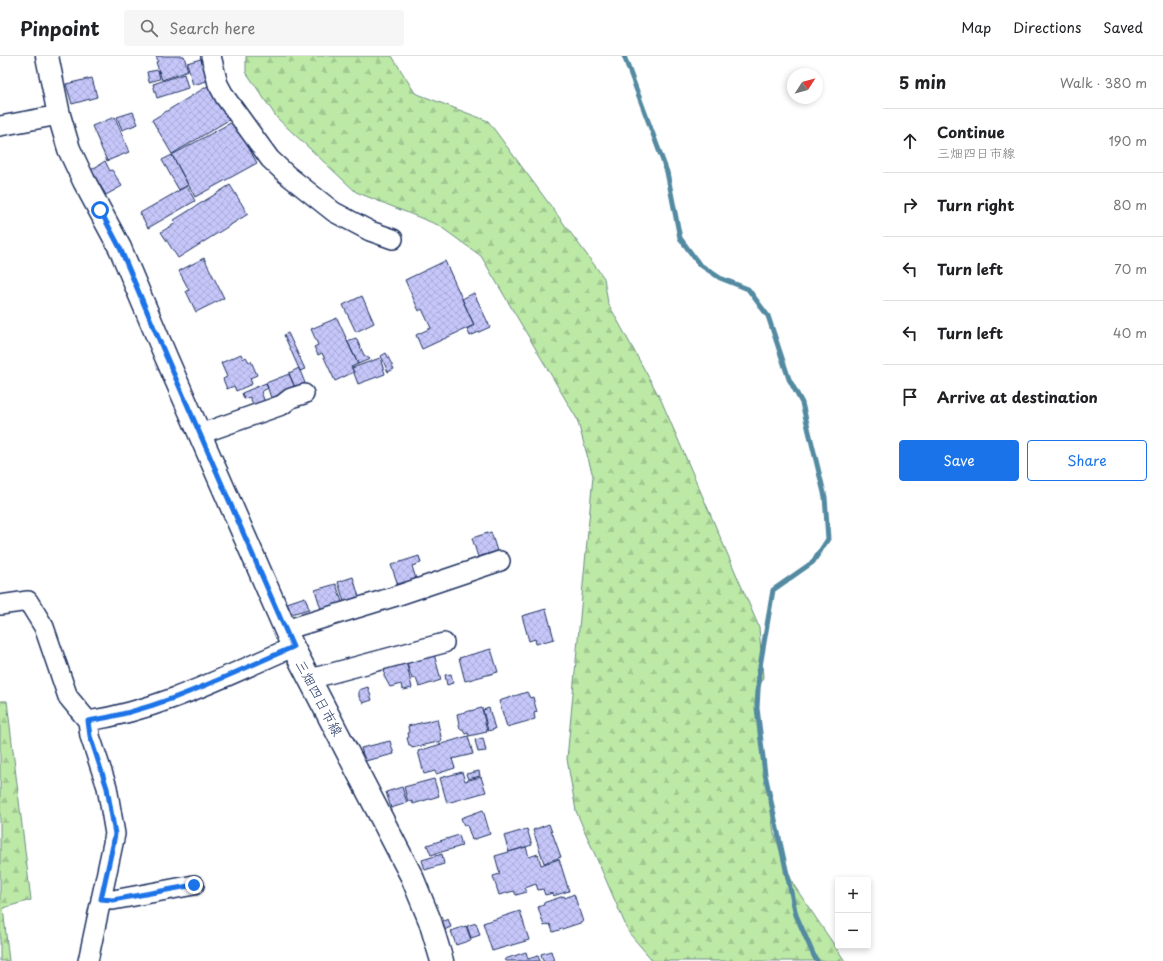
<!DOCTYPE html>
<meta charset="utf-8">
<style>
body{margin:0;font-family:"Playpen Sans","Klee One",sans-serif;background:#f6f6f6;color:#202124}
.controls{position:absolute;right:12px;bottom:12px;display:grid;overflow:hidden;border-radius:4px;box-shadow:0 2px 6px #0003}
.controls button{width:36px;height:36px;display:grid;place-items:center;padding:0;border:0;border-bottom:1px solid #e0e0e0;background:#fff;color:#202124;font:20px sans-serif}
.compass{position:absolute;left:787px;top:12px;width:36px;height:36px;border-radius:50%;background:#fff;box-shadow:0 2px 6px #0003;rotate:54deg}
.stop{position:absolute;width:12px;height:12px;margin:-9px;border:3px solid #1a73e8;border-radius:50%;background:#fff}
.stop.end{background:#1a73e8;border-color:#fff;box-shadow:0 1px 4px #0008}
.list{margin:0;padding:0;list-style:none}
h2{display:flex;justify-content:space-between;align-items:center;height:52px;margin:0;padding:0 16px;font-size:17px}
h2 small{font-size:13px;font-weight:400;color:#757577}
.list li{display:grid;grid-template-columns:26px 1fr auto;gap:12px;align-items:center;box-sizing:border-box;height:64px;padding:0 16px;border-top:1px solid #e0e0e0}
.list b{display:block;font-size:15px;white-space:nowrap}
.list p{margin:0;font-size:13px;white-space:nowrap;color:#757577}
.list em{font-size:13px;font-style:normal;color:#757577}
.actions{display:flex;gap:8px;padding:12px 16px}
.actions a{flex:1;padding:9px 0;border:1px solid #1a73e8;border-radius:4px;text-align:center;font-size:14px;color:#1a73e8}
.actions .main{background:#1a73e8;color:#fff}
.icon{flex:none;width:22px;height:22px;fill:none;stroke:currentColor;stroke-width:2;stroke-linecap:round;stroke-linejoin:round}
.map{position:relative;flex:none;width:883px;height:905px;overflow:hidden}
header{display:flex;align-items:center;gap:24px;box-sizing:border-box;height:56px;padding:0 20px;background:#fff;border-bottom:1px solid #e0e0e0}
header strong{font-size:19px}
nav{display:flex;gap:22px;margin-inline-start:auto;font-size:14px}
.search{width:280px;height:36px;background:#f6f6f6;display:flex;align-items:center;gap:10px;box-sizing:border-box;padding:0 14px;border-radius:4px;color:#757577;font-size:15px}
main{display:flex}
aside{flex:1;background:#fff}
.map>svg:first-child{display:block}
.forest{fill:url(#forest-firs);stroke:#6c8c82}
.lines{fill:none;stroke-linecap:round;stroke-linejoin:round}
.stream{stroke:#528aa1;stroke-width:5}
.building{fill:url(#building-cross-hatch);stroke:#1b2f5e}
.minor-casing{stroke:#1b2f5e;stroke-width:22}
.major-casing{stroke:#1b2f5e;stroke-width:25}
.minor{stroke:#fff;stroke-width:19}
.major{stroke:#fff;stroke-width:22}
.route{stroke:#1a73e8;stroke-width:5}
.labels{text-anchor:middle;stroke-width:3;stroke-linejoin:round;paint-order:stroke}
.street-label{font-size:14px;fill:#1b2f5e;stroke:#fff}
</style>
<header>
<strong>Pinpoint</strong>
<div class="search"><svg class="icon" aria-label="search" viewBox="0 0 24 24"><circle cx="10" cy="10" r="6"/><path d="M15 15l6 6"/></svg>Search here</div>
<nav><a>Map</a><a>Directions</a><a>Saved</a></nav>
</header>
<main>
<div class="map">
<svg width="883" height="905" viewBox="0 0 883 905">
<defs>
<pattern id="forest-firs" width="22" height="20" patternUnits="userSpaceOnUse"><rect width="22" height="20" fill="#bce9a6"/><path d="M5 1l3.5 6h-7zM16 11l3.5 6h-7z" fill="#a1c891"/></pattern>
<pattern id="building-cross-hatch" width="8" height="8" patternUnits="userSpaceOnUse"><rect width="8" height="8" fill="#c6c7f9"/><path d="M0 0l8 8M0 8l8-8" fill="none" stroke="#aaabd8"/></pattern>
</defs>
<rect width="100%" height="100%" fill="#fff"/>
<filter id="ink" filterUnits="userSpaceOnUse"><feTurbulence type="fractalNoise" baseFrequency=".025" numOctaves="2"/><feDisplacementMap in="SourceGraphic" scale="8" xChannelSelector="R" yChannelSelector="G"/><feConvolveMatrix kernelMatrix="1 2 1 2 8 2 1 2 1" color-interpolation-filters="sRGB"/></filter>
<g filter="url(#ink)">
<path class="forest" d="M246,0H392L415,37L488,65L604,222L608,247L661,344L759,571L763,621L755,647L774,777L793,828L845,905H653L629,877L576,755L567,703L593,420L577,363L481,200L438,169L356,136L277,62L246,16Z
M0,645H7L31,844L3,852L9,905H0Z"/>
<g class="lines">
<path class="stream" d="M624,0L667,116L680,182L699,208L720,222L748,233L768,260L789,323L802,347L825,441L828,483L813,506L773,534L759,616L757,652L765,718L796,859L814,900L817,905"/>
</g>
<path class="building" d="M156,0H184L188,15L162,24L156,6L158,5Z
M204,2L210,24L193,29L187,7Z
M158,14L160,23L149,26L147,16Z
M184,18L188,32L157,42L153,28Z
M92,22L97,41L72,48L66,28Z
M211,28L232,62L172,98L152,64Z
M133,56L138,68L122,74L117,61Z
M115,61L129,96L107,105L92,70Z
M234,65L257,107L195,141L172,99Z
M172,99L188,129L179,134L162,104Z
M105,105L110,115L112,114L122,130L106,139L91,114Z
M230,129L248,158L178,202L161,176L176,167L174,164Z
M187,130L195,145L148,172L140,157Z
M204,202L224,242L196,256L186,235L189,234L179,215Z
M445,205L474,269L422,293L416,279L431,272L422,253L419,255L405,224Z
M474,237L490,271L470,280L467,273L474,269L462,243Z
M362,240L374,267L356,276L343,249Z
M337,262L358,308L351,311L354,316L335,325L322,297L318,299L314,291L318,289L311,273Z
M288,277L305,313L300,315L284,279Z
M356,282L364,299L370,303L358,308L347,285Z
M386,297L394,313L388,316L381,300Z
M241,298L243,303L246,301L249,306L251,305L257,319L250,322L252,328L236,335L234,330L227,333L223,323L227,321L221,307Z
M380,302L385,318L358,328L352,312Z
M299,312L305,327L295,332L289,317Z
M289,318L295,332L271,342L266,327Z
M266,327L268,332L261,336L265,346L254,351L250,341L244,343L242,337Z
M491,476L497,495L478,501L472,482Z
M419,500L421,507L412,510L416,523L398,529L391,509Z
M353,521L359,541L344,546L338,526Z
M336,528L343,549L322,556L315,534Z
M305,541L309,553L291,558L287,547Z
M546,553L554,583L536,588L535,583L529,585L522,560Z
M491,593L498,616L465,625L459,602Z
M434,598L441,624L419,631L416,622L412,623L407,607L412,606V604Z
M406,605L412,632L404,634L402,633L401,628L390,631L384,620L385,611Z
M451,618L453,627L447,629L445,619Z
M368,631L372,644L363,647L359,641V634Z
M527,636L530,642L533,641L537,656L534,657L535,663L507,671L499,645Z
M482,652L487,676L469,680L468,677L465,678L463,673H460L457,658Z
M489,652L495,673L488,675L483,654Z
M437,663L442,685L412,692L411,689H409L407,682L409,681L408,677H409L408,670Z
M468,680L473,698L452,703L455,712L436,718L435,715L424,718L418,695Z
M483,682L486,695L478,696L475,684Z
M390,685L394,698L365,705L361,692Z
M479,715L480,720L468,723L466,718Z
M462,716L465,725L481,721L486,736L447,747L440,722Z
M434,723L439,740L413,748L412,745L408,746L404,731Z
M402,731L407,747L391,752L386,736Z
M483,754L490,778L472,784L467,769L464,770L461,762Z
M549,768L561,801L544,807L533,774Z
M527,773L532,789L509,796L504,780Z
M459,779L462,790L431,799L427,789Z
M526,791L529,801L538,798L541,809L559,803L569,835L553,840V837L545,839L543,833L538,834L536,828L525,832L527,836L516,839L514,835L499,839L493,820L500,818L495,800Z
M442,798L444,808L425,814L422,804Z
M574,838L583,866L553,876L550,868L544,870L538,851L544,849L543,847L564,840L565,842Z
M520,855L529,884L492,895L483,867Z
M448,863L451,871L444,874L441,866Z
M476,867L480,879L471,882L467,870Z
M466,870L471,884L456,889L451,875Z
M551,895L554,905H543L541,898Z
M526,896L528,903L538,900L540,905H506L505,903Z"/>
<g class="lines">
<g class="minor-casing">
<path id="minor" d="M211,0L218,28L225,41L270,103L286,118L334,156L370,175L393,183
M0,70L59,59
M200,378L282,349L291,342L304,338
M0,549L28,545L44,571L68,641L88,665L90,680L107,731L115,778L88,905
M285,574L393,541L500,505
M310,623L444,587
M88,665C160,654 226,620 293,591
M101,843L113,844L194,829"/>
</g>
<g class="major-casing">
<path id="major" d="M47,0L59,59L69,93L84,125L120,192L166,301L293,591L412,821L430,865L442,905"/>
</g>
<use href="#minor" class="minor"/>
<use href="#major" class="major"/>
</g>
</g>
<g class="lines" filter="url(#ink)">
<path class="route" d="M100,154L120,192L166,300L293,591C226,620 160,654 88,665L90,680L107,732L115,778L113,789L101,843L113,844L194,829"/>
</g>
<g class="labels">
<g class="street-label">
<text transform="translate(319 642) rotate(62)" y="5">三畑四日市線</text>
</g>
</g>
</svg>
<div class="controls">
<button>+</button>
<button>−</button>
</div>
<svg class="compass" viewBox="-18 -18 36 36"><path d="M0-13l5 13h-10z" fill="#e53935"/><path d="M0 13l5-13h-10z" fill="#757577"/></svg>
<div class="stop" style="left:100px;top:154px"></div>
<div class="stop end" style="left:194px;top:829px"></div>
</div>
<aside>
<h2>5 min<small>Walk · 380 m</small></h2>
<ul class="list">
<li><svg class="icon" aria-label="ahead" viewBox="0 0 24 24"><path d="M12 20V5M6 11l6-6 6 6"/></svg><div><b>Continue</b><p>三畑四日市線</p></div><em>190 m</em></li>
<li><svg class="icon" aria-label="right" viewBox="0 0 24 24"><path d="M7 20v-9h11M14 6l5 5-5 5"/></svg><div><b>Turn right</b></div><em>80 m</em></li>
<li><svg class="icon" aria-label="left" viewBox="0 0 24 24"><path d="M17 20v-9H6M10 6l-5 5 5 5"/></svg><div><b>Turn left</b></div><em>70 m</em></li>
<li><svg class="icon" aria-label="left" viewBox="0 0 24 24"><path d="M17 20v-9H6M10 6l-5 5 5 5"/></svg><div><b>Turn left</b></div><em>40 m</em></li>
<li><svg class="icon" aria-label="arrive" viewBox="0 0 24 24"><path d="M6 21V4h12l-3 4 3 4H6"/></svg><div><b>Arrive at destination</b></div></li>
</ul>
<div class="actions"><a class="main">Save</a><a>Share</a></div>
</aside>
</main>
